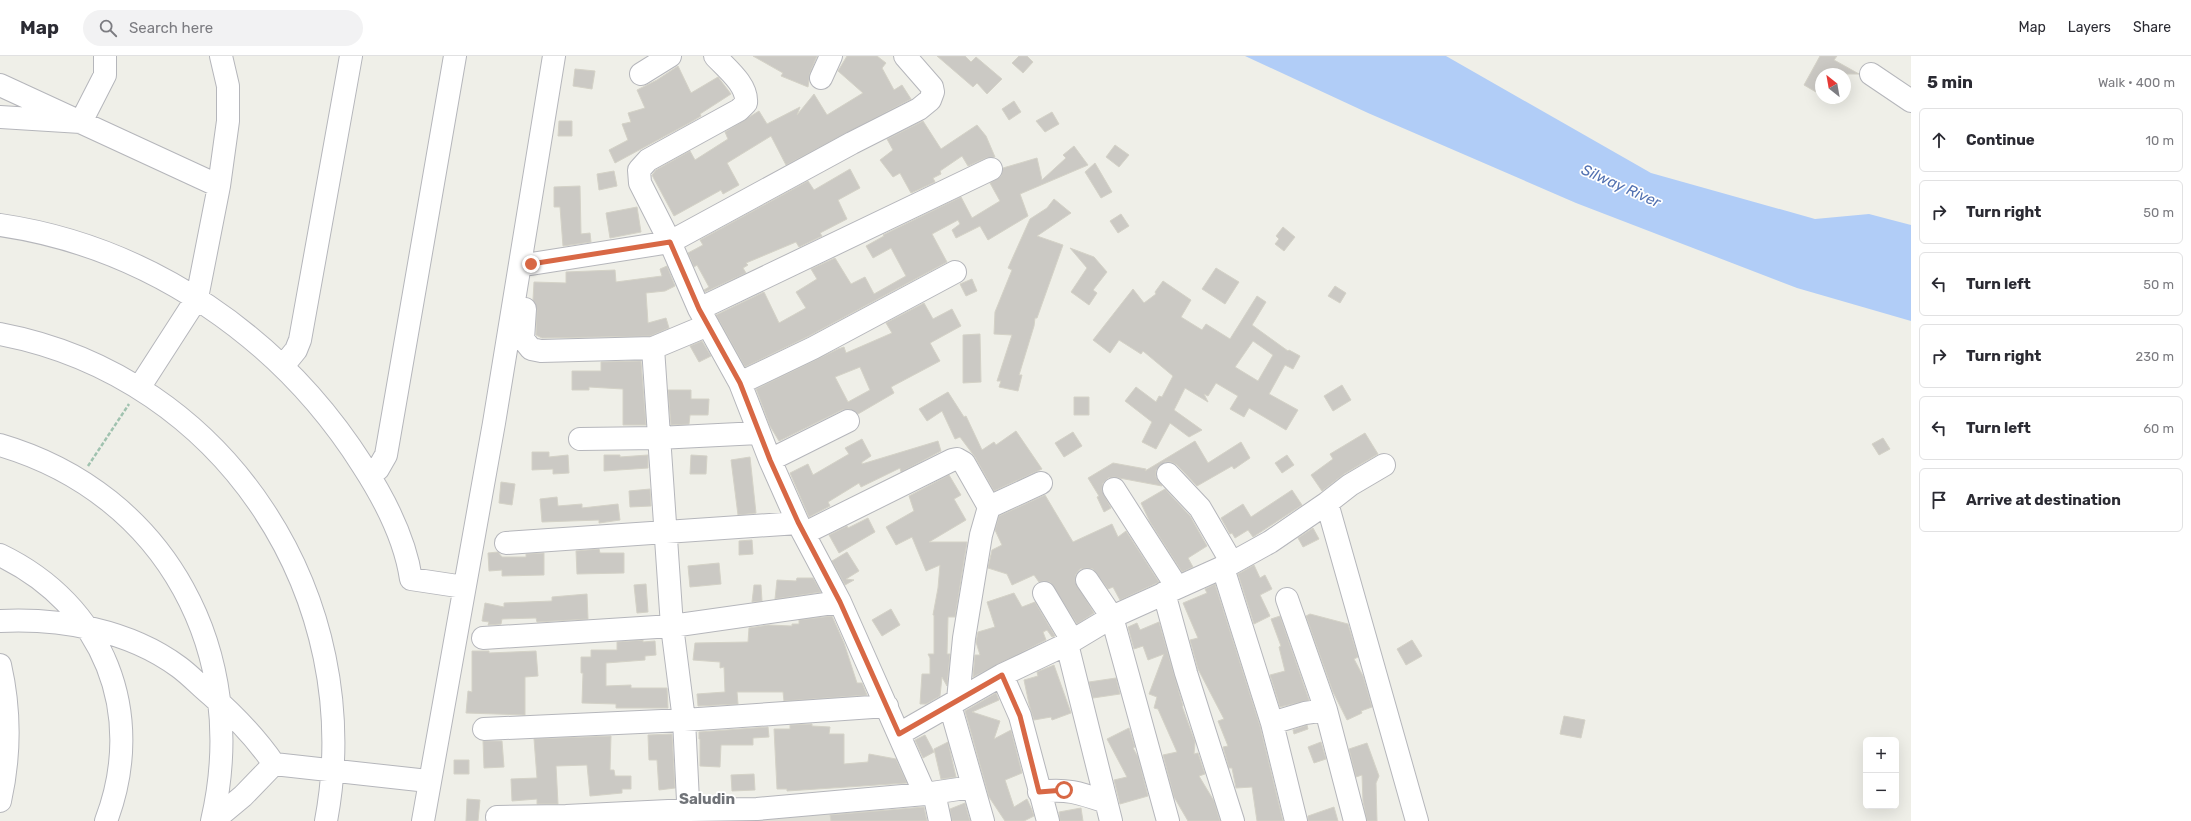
<!DOCTYPE html>
<meta charset="utf-8">
<style>
body{margin:0;font-family:Rubik,sans-serif;background:#f2f2f3;color:#2b2b33}
.controls{position:absolute;right:12px;bottom:12px;display:grid;overflow:hidden;border-radius:6px;box-shadow:0 4px 16px #0002}
.controls button{width:36px;height:36px;display:grid;place-items:center;padding:0;border:0;border-bottom:1px solid #e1e1e2;background:#fff;color:#2b2b33;font:20px sans-serif}
.compass{position:absolute;left:1815px;top:12px;width:36px;height:36px;border-radius:50%;background:#fff;box-shadow:0 4px 16px #0002;rotate:329deg}
.stop{position:absolute;width:12px;height:12px;margin:-9px;border:3px solid #d86845;border-radius:50%;background:#fff}
.stop.end{background:#d86845;border-color:#fff;box-shadow:0 1px 4px #0008}
.list{margin:0;padding:0;list-style:none}
h2{display:flex;justify-content:space-between;align-items:center;height:52px;margin:0;padding:0 16px;font-size:17px}
h2 small{font-size:13px;font-weight:400;color:#7c7c81}
.list li{display:grid;grid-template-columns:26px 1fr auto;gap:12px;align-items:center;box-sizing:border-box;height:64px;margin:0 8px 8px;padding:0 8px;border:1px solid #e1e1e2;border-radius:6px}
.list b{display:block;font-size:15px;white-space:nowrap}
.list em{font-size:13px;font-style:normal;color:#7c7c81}
.icon{flex:none;width:22px;height:22px;fill:none;stroke:currentColor;stroke-width:2;stroke-linecap:round;stroke-linejoin:round}
.map{position:relative;flex:none;width:1911px;height:765px;overflow:hidden}
header{display:flex;align-items:center;gap:24px;box-sizing:border-box;height:56px;padding:0 20px;background:#fff;border-bottom:1px solid #e1e1e2}
header strong{font-size:19px}
nav{display:flex;gap:22px;margin-inline-start:auto;font-size:14px}
.search{width:280px;height:36px;background:#f2f2f3;display:flex;align-items:center;gap:10px;box-sizing:border-box;padding:0 14px;border-radius:22px;color:#7c7c81;font-size:15px}
main{display:flex}
aside{flex:1;background:#fff}
.map>svg:first-child{display:block}
.education{fill:#dfded6}
.water{fill:#b1cdf7}
.building{fill:#cbc9c4;stroke:#d4d2c7;fill-rule:evenodd}
.lines{fill:none;stroke-linecap:round;stroke-linejoin:round}
.minor-casing{stroke:#b5b6bb;stroke-width:24}
.path{stroke:#a0c2af;stroke-width:2.5;stroke-dasharray:4 2;stroke-linecap:butt}
.minor{stroke:#fff;stroke-width:22}
.route{stroke:#d86845;stroke-width:5}
.labels{text-anchor:middle;stroke-width:3.5;stroke-linejoin:round;paint-order:stroke}
.water-label{font-size:15px;font-style:italic;fill:#5271b1;stroke:#fff}
.neighbourhood-label{font-size:15px;font-weight:bold;fill:#707378;stroke:#fff}
</style>
<header>
<strong>Map</strong>
<div class="search"><svg class="icon" aria-label="search" viewBox="0 0 24 24"><circle cx="10" cy="10" r="6"/><path d="M15 15l6 6"/></svg>Search here</div>
<nav><a>Map</a><a>Layers</a><a>Share</a></nav>
</header>
<main>
<div class="map">
<svg width="1911" height="765" viewBox="0 0 1911 765">
<rect width="100%" height="100%" fill="#efefe8"/>
<path class="education" d="M884,752V765H728V758Z"/>
<path class="water" d="M1245,0H1446L1651,117L1815,163L1869,158L1911,169V265L1797,232L1576,147L1368,57Z"/>
<path class="building" d="M753,0H817L810,17L808,31L781,20L783,17Z
M847,0H877L886,7L882,12L894,34L902,29L911,43L786,109L771,80L727,107L739,129L723,138L721,134L674,160L652,119L656,114L690,95L695,104L728,83L725,76L759,55L767,68L800,51L797,59L814,38L827,59L863,37L838,15Z
M937,0H965L971,6L976,1L1002,23L987,38L977,27L973,31Z
M1019,0H1027L1033,6L1023,17L1012,7Z
M1820,0H1837L1834,4L1859,18H1833L1828,15L1826,18H1821V27L1816,36L1804,29Z
M678,10L691,37L718,21L731,38L700,58L701,60L691,66L615,107L609,94L628,84L622,68L631,66L628,57L645,52L637,34L657,24Z
M575,13L595,15L592,33L573,30Z
M1014,45L1021,56L1009,64L1002,53Z
M1052,56L1059,68L1045,76L1036,65Z
M559,65H572V80H558Z
M923,65L941,93L977,69L986,80L995,101L986,102L968,110L962,100L940,115L941,118L933,122L935,126L911,137L900,117L893,121L880,104L893,94L887,83Z
M1115,89L1129,99L1119,111L1106,101Z
M1074,90L1088,109L1020,138L1028,160L988,184L980,170L956,182L952,174L960,168L958,164L932,178L947,206L807,281L745,311L716,259L764,236L779,267L806,252L796,236L817,223L811,213L835,202L851,228L865,221L874,238L906,220L891,192L873,202L866,190L884,180L883,179L961,141L972,162L1000,145L990,127L1001,120L1003,112L1037,102L1042,124L1066,102L1063,99Z
M1095,107L1112,136L1101,142L1085,116Z
M850,113L860,132L838,144L847,163L820,177L822,180L799,191L796,186L746,207L748,209L743,212L746,217L705,236L704,234L709,231L697,209L694,211L688,197L703,189L700,184L808,125L814,134Z
M614,115L617,130L599,134L597,118Z
M580,130L581,178L590,177L591,186L563,190L560,151H554V131Z
M1054,143L1071,157L1037,180L1063,189L1037,262H1035L1034,270L1019,319H1022L1018,335L999,331L1001,325H997L1012,279L994,278L995,256L1012,214L1008,212L1030,163L1047,152Z
M637,151L641,176L610,182L606,157Z
M1121,158L1129,170L1118,177L1110,165Z
M1283,171L1295,181L1284,195L1275,188L1279,183L1276,180Z
M1070,192L1094,201L1107,216L1093,234L1097,237L1089,249L1071,236L1087,212Z
M667,210L675,230L665,235L646,237L648,267L666,262L669,272L650,280L542,282L536,279L537,254L533,244L534,226L566,227V216L615,214L616,226L662,220L660,213Z
M1216,212L1239,226L1225,248L1202,233Z
M972,223L977,235L966,240L960,228Z
M1163,225L1191,244L1181,261L1202,274L1206,268L1230,283L1257,240L1266,246L1252,269L1288,295L1289,294L1300,300L1293,313L1285,309L1269,338L1298,354L1286,374L1249,352L1244,361L1230,353L1238,340L1216,327L1208,340L1204,338L1208,346L1185,332L1174,354L1202,374L1189,381L1170,367L1156,393L1142,386L1152,366L1125,345L1136,331L1156,346L1159,340L1162,341L1173,320L1143,295L1141,298L1119,284L1110,297L1093,284L1133,233L1144,247L1156,238L1155,236ZM1253,285L1273,299L1258,325L1235,311Z
M1335,230L1346,237L1340,247L1328,240Z
M924,247L933,263L952,253L961,270L930,287L940,305L891,331L894,337L858,358L849,353L842,354L779,385L770,370L756,333L838,293L844,291L846,297L892,277L886,267ZM860,311L870,334L848,346L835,321Z
M980,278L981,326L963,327V279Z
M702,285L711,300L699,306L690,290Z
M641,305L646,369H623V333L589,331V334H572V315H601V306Z
M1342,329L1351,344L1333,355L1324,340Z
M668,334H691V343H709L708,359H690L689,368L671,369Z
M948,336L964,361L966,360L982,394L994,386L996,389L1016,375L1042,413L994,435L975,401L960,381L955,383L942,355L927,365L919,353Z
M1074,341H1089V359H1074Z
M1073,376L1082,390L1064,401L1055,387Z
M1365,377L1378,398L1344,418L1322,435L1311,419L1333,403L1330,398Z
M1883,382L1890,393L1879,399L1872,388Z
M862,383L871,400L862,406V408L938,385L941,395L901,416L900,412L861,431L859,427L828,446L830,450L809,461L790,417L808,408L813,419L849,398L845,392Z
M1195,385L1208,407L1241,386L1250,402L1234,413L1232,410L1197,430L1177,409L1171,406H1165L1156,414V421L1162,430L1114,421L1108,422L1103,427L1102,434L1111,452L1104,456L1097,441L1099,440L1088,422L1113,407L1146,413L1145,415Z
M532,396H549V401L568,399L569,417L553,418V413L532,414Z
M604,399H620V401L648,399V412L604,415Z
M691,399L707,400L706,418H690Z
M1287,399L1294,409L1282,417L1275,407Z
M750,401L756,457L738,459L731,404Z
M949,419L961,439L954,443L966,464L929,486H967L955,561H948L947,598H950L947,630L942,621L940,640L926,648H920L922,618H930V602L928,598H934V559H933L938,532L940,509L926,515L912,481L896,489L886,471L914,455L909,440Z
M501,426L515,428L512,449L499,447Z
M650,433L651,450L630,451L629,435Z
M1165,433L1190,460L1207,490L1188,502L1193,511L1182,516L1150,466L1141,447Z
M1292,434L1302,449L1253,481L1248,474L1235,482L1232,477L1230,478L1221,462L1243,448L1251,461Z
M1045,439L1073,486L1112,468L1118,481L1126,475L1159,526L1120,544L1113,531L1108,533L1093,513L1087,512L1080,513L1076,518L1075,525L1094,557L1077,568L1050,526L1044,525L1039,526L1034,519L1012,529L1007,518L988,512L992,494L1002,489L995,474L999,460Z
M557,441L558,450L582,448V452L618,448L620,464L599,467V464L542,466L540,443Z
M868,462L875,476L839,497L829,479L847,470L848,472Z
M1313,472L1319,483L1303,491L1298,482Z
M752,484L753,498L739,499V485Z
M599,493L600,497H624V517L577,518L576,495Z
M498,496L502,501H526V498L544,497V519L502,520V514L489,515L488,497Z
M847,496L859,515L846,523L854,524L845,529L832,505Z
M719,507L721,528L690,531L688,510Z
M1254,509L1260,522L1265,519L1272,533L1260,539L1270,560L1254,568L1238,518Z
M797,522H813L821,536L775,543L777,524L796,525Z
M646,528L648,556L637,557L634,529Z
M1215,528L1260,670L1283,765H1257L1252,731L1236,732L1232,712H1229L1223,691L1228,690L1218,665L1224,663L1198,613L1190,584L1198,582L1183,547L1207,537L1205,533Z
M754,529H761L762,545L752,546Z
M1014,537L1022,551L1035,546L1055,580L1052,581L1047,574L1043,576L1046,584L973,621L975,599H980L976,586L978,576L995,571L987,546Z
M587,538L588,563L537,566L536,562L502,563L501,568L488,569L489,566L482,565L485,547L504,551V547L552,545V541Z
M891,553L900,569L882,580L872,564Z
M1310,558L1348,568L1358,601L1354,603L1363,620L1372,651L1361,655L1362,657L1347,664L1333,636L1306,560Z
M832,560L844,587L857,627H862L867,639L784,645L783,636H737L738,648L698,650L697,638L725,636L724,611L720,612V606L693,604L695,587L748,586L749,572L768,569L792,570V568H799V564Z
M1280,560L1309,644L1280,651L1270,619L1285,615L1279,591L1281,590L1271,563Z
M1159,566L1183,650H1182L1195,686L1194,698L1198,697L1205,718L1199,720L1214,745L1220,765H1188L1174,741L1163,699L1177,696L1158,653L1154,652L1157,641L1149,638L1164,598L1148,604L1143,590L1134,593L1128,571L1137,567L1140,574Z
M643,584V586L655,585L656,599L645,600V604L606,607V630L631,629V632H667L668,652H616V648L582,647L583,617H581V601H591V594H617V586Z
M1412,584L1422,600L1406,609L1397,593Z
M472,595H489V597L536,595L538,620L525,621V659L466,657L468,635L472,636Z
M1054,609L1071,657L1052,664L1051,661L1034,664L1029,648L1024,624L1038,620L1037,616Z
M1116,622L1120,638L1093,642L1089,626Z
M996,637L999,644L972,656L1000,665L994,683L1011,674L1022,717L1005,724L1014,751L1027,743L1032,754L1034,760L1024,765H1005L989,741L965,655Z
M1564,660L1585,664L1581,682L1560,678Z
M812,668V670L830,671L829,678H844V708L868,706L869,698L896,703L907,727L787,735V733H777L774,673H790V669Z
M1307,669L1308,673L1294,678L1293,674Z
M768,671L769,681L753,682V689H721L720,711L700,710V683H699V676Z
M1129,672L1135,691L1133,692L1138,701L1148,740L1120,748L1114,724L1127,721L1107,683Z
M672,678L675,732L659,734L657,704H649L648,679Z
M925,679L934,696L923,702L915,684Z
M611,680L610,714H614L615,720H631V733H622V737L590,740L587,709L556,710L558,748H537V743L512,745L511,723L537,722L534,683Z
M483,685H502L504,711L484,712Z
M948,686L956,721L941,723L934,693Z
M1321,686L1326,703L1314,707L1308,691Z
M1367,687L1379,720L1376,727L1377,765H1367L1363,745L1362,719L1356,721L1349,693Z
M454,704H469V718H454Z
M754,718L755,734L732,735L731,719Z
M467,743L480,744L478,765H466Z
M965,747L970,765H952L950,753Z
M924,751L927,765H831L830,759Z
M1334,751L1338,765H1308V760Z
M1081,752L1083,765H1060L1059,756Z"/>
<g class="lines">
<g class="minor-casing">
<path id="minor" d="M715,0C726,12 748,29 746,47L739,54L648,104L639,114L640,127L670,186L699,253L740,327L770,404L798,467L840,546L925,738
M641,18L670,0
M1871,18L1911,45
M821,22L831,0
M0,29L219,130
M0,61L81,66L105,19V0
M0,169C150,191 282,282 363,410C385,444 405,482 411,523L464,531
M531,208L670,186L852,87L919,53L930,44L933,36L932,31L905,0
M525,253L523,283L531,293L541,295L653,292L708,269
M699,253L991,113
M0,278C226,321 368,542 326,765
M653,292L672,570L684,664L689,765
M283,310L296,294L300,284L351,0
M740,327L813,292L955,216
M139,332L197,242L219,130L228,65V30L221,0
M580,383L658,382L759,377
M0,389C167,438 251,598 212,765
M770,404L848,365
M1168,418L1200,452L1232,507
M370,420L378,413L386,399L455,0
M1114,433L1177,531
M1327,447L1417,765
M805,477L952,404L957,403L964,407L989,451
M506,487L798,467
M0,499C104,549 147,657 106,765
M1223,512L1272,667L1296,765
M1087,524L1112,561L1168,765
M1044,537L1072,584
M1164,537L1186,617L1233,765
M1287,543L1326,654L1355,765
M0,565C61,562 129,574 179,611C190,619 200,630 211,639C235,660 256,682 274,708L428,725
M483,582L672,570L840,546
M1067,588L1111,765
M0,609C10,653 10,700 0,745
M1002,619L1020,660L1048,765
M958,644L964,582L981,479L989,451L1041,427
M950,649L983,765
M1272,667L1305,657L1326,654
M484,673L684,664L887,650
M899,678L1002,619L1067,588L1112,561L1232,507L1270,486L1327,447L1350,429L1384,409
M1039,736C1066,732 1080,737 1106,746
M934,737L940,765
M497,761L566,760L689,754L757,753L925,738L972,731
M213,765L243,740L274,708
M423,765L494,367L554,0"/>
</g>
<path class="path" d="M88,410L129,348"/>
<use href="#minor" class="minor"/>
</g>
<g class="lines">
<path class="route" d="M531,208L670,186L699,253L740,327L770,404L798,466L840,546L899,678L1002,619L1020,660L1039,736L1064,734"/>
</g>
<g class="labels">
<g class="water-label">
<text transform="translate(1621 130) rotate(24)" y="5">Silway River</text>
</g>
<g class="neighbourhood-label">
<text x="707" y="748">Saludin</text>
</g>
</g>
</svg>
<div class="controls">
<button>+</button>
<button>−</button>
</div>
<svg class="compass" viewBox="-18 -18 36 36"><path d="M0-13l5 13h-10z" fill="#e53935"/><path d="M0 13l5-13h-10z" fill="#7c7c81"/></svg>
<div class="stop" style="left:1064px;top:734px"></div>
<div class="stop end" style="left:531px;top:208px"></div>
</div>
<aside>
<h2>5 min<small>Walk · 400 m</small></h2>
<ul class="list">
<li><svg class="icon" aria-label="ahead" viewBox="0 0 24 24"><path d="M12 20V5M6 11l6-6 6 6"/></svg><div><b>Continue</b></div><em>10 m</em></li>
<li><svg class="icon" aria-label="right" viewBox="0 0 24 24"><path d="M7 20v-9h11M14 6l5 5-5 5"/></svg><div><b>Turn right</b></div><em>50 m</em></li>
<li><svg class="icon" aria-label="left" viewBox="0 0 24 24"><path d="M17 20v-9H6M10 6l-5 5 5 5"/></svg><div><b>Turn left</b></div><em>50 m</em></li>
<li><svg class="icon" aria-label="right" viewBox="0 0 24 24"><path d="M7 20v-9h11M14 6l5 5-5 5"/></svg><div><b>Turn right</b></div><em>230 m</em></li>
<li><svg class="icon" aria-label="left" viewBox="0 0 24 24"><path d="M17 20v-9H6M10 6l-5 5 5 5"/></svg><div><b>Turn left</b></div><em>60 m</em></li>
<li><svg class="icon" aria-label="arrive" viewBox="0 0 24 24"><path d="M6 21V4h12l-3 4 3 4H6"/></svg><div><b>Arrive at destination</b></div></li>
</ul>
</aside>
</main>
